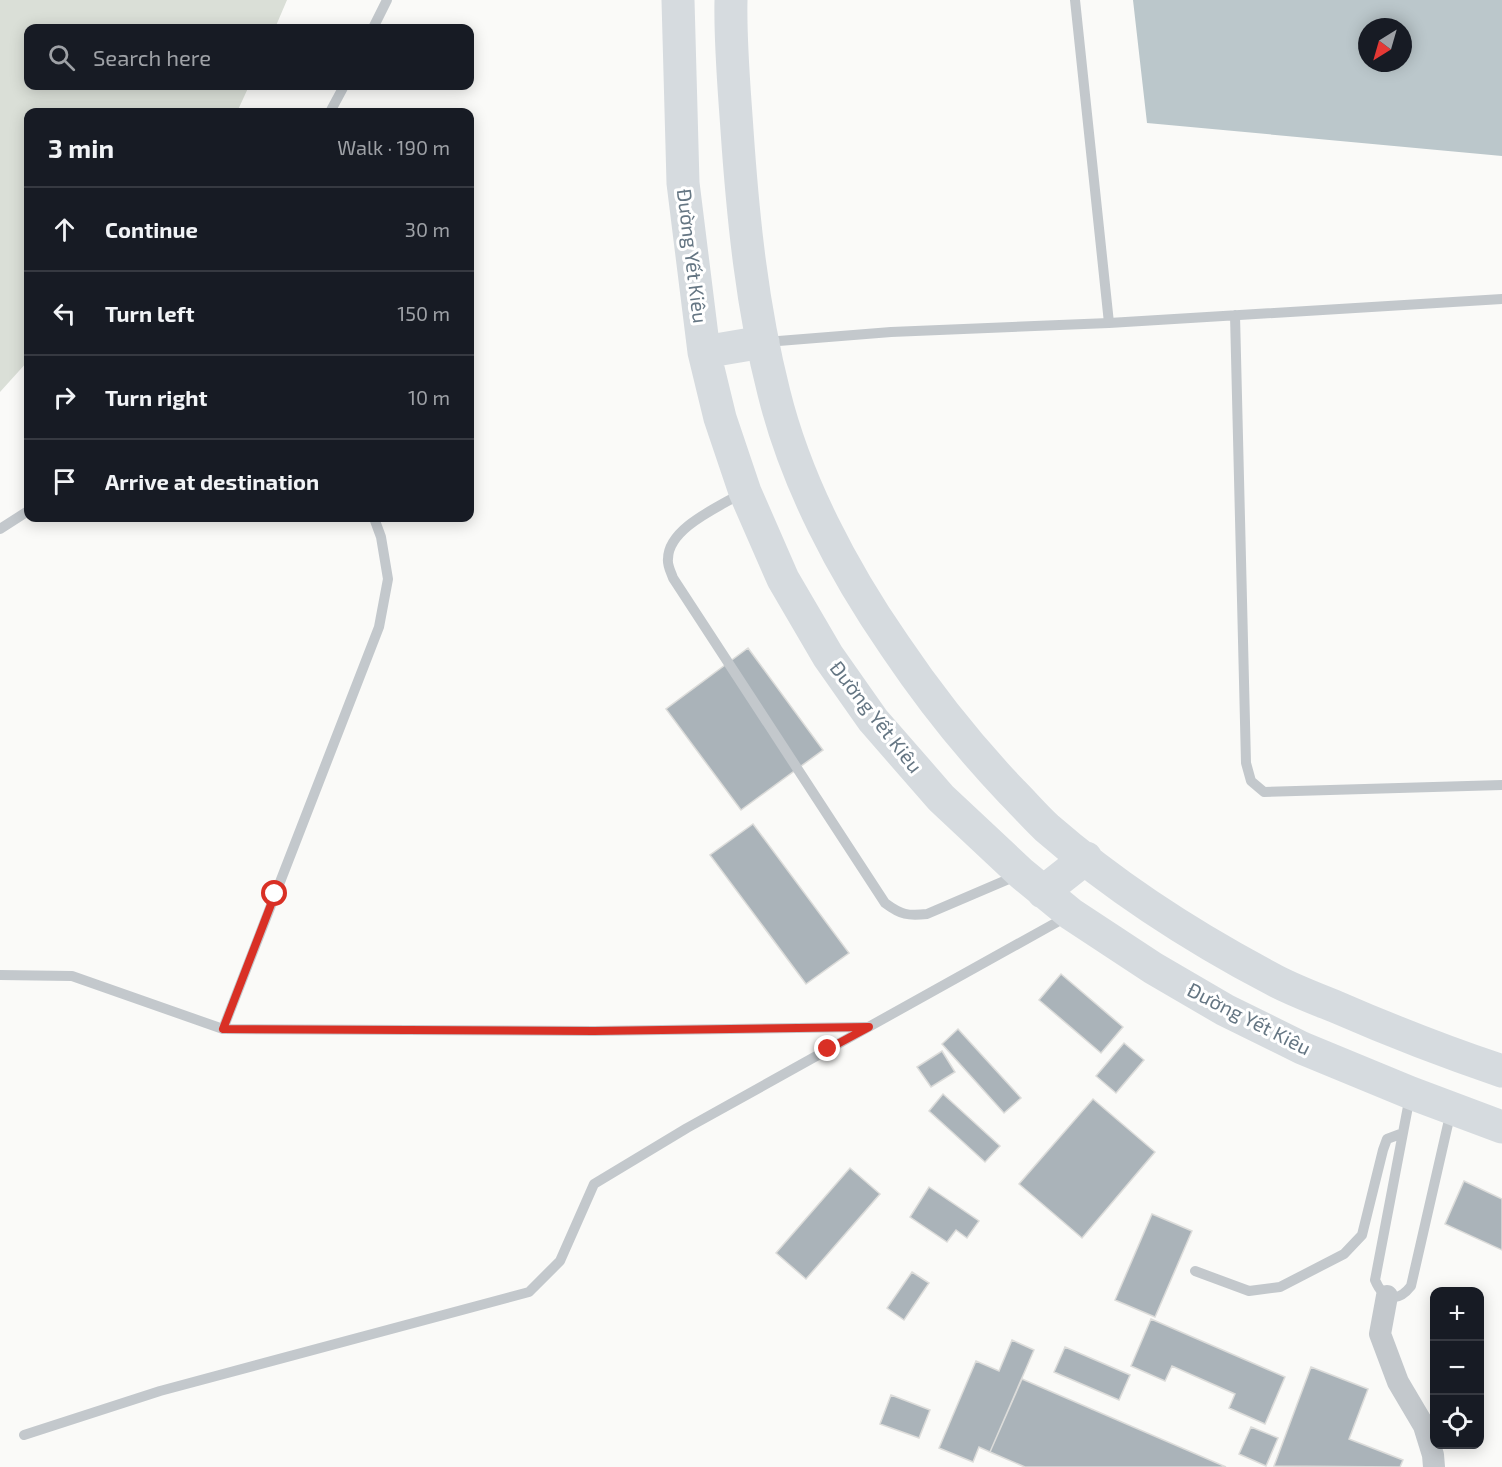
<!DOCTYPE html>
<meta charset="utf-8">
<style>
body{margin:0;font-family:"Exo 2",sans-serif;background:#242831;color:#f1f3f6}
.controls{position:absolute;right:18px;bottom:18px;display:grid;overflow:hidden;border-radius:12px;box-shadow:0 3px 15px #0003}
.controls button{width:54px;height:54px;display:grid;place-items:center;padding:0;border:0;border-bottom:2px solid #363941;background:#171b24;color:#f1f3f6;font:30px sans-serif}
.compass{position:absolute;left:1358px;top:18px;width:54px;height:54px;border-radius:50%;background:#171b24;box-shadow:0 3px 15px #0003;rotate:217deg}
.stop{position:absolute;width:18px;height:18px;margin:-14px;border:4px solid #d93025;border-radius:50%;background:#fff}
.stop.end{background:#d93025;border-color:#fff;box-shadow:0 2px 6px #0008}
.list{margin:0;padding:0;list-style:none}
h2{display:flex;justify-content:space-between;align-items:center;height:78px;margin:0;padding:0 24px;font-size:26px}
h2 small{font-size:20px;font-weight:400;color:#9ea1a6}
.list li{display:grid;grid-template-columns:39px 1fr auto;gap:18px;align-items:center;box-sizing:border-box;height:84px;padding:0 24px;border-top:2px solid #363941}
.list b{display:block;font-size:22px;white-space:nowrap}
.list em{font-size:20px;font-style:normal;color:#9ea1a6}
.icon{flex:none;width:33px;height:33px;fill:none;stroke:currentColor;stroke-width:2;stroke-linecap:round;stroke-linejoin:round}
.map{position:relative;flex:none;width:1502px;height:1467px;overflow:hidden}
.search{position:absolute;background:#171b24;box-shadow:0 3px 15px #0003;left:24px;top:24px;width:450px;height:66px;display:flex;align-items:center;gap:15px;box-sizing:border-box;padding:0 21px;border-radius:12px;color:#9ea1a6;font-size:22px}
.panel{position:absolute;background:#171b24;box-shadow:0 3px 15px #0003;left:24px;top:108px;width:450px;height:414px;border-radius:12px}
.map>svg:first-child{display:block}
.green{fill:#dadfd7}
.water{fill:#bbc7cb;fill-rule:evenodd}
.building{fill:#aab3b9;stroke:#dcdcda;stroke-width:1.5}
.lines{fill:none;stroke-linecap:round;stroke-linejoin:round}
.lane{stroke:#c3c8cc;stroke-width:10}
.street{stroke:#c3c8cc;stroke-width:22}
.highway{stroke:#d6dbdf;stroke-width:33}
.route{stroke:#d93025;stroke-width:8}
.labels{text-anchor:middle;stroke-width:6;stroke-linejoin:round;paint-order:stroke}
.street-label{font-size:20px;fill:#657683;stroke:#fff}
</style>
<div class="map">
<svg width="1502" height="1467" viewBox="0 0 1502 1467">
<rect width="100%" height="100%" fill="#fafaf8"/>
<path class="green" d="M0,0H287L275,28H28V86H249L237,112H28V361L0,392Z"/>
<path class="water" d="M1133,0H1502V156L1147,123ZM1367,27H1403V63H1367Z"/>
<path class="building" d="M748,648L823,750L741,810L666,709Z
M753,824L849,953L806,984L710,855Z
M1061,974L1123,1027L1101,1053L1039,1000Z
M958,1029L1021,1098L1004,1113L942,1044Z
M1124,1043L1144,1060L1116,1093L1096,1076Z
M942,1051L955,1072L931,1087L917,1067Z
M943,1094L1000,1146L985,1162L929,1111Z
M1093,1099L1155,1152L1082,1238L1019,1184Z
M850,1168L880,1194L806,1279L776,1253Z
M1464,1181L1502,1199V1250L1445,1224Z
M929,1187L979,1221L967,1238L956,1230L947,1242L910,1217Z
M1152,1214L1192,1231L1155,1317L1115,1300Z
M912,1272L929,1283L904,1320L887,1308Z
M1151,1319L1285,1377L1265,1424L1229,1408L1235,1394L1172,1366L1165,1381L1131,1366Z
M1012,1340L1034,1350L990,1452L979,1447L973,1462L939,1448L976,1361L999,1371Z
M1065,1347L1130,1375L1119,1400L1054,1372Z
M1311,1367L1368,1389L1349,1439L1403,1460L1400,1467L1274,1466Z
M1022,1379L1226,1467H1025L990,1452Z
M891,1395L930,1410L919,1438L880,1424Z
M1251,1427L1278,1438L1266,1466L1239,1454Z"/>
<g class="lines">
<path class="lane" d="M1075,0L1109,323
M373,28L387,0
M330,112L344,86
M1235,315L1246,763L1251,781L1264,792L1502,785
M766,342L891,332L1109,323L1502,299
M742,493C719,507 668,528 668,559C667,565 671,572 673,578L885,903C901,915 908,916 927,914L1018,875
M374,518L381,537L388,579L379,627L223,1029L594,1031L866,1027
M0,529L28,511
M0,975L72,976L223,1029
M1410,1096L1375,1280C1383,1299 1397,1304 1411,1286L1451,1111
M1195,1271L1249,1291L1280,1287L1344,1254L1362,1235L1383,1150L1387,1139L1403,1133
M24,1435L160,1391L529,1292L560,1261L594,1184L687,1128L1068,916"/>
<path class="street" d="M1387,1296L1380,1334L1398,1382L1424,1426L1433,1455L1434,1467"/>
<path class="highway" d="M678,0L683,183L704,352L720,418L745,492L783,579L828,656L873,720L941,798L1021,873L1071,914L1153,968L1225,1010L1302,1048L1411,1093L1502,1127
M731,0C730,43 734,86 737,130C743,218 752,307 774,393C796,482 843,571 895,646C930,698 969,747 1012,792C1024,804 1035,817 1047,828C1116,888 1194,938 1274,980C1293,990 1314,998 1334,1006C1389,1030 1445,1052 1502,1071
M704,352L763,342
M1043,892L1086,858"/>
</g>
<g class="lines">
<path class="route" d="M275,894L223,1029L594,1031L869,1027L828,1049"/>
</g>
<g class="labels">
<g class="street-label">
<text transform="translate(692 256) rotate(83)" y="7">Đường Yết Kiêu</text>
<text transform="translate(876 717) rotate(52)" y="7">Đường Yết Kiêu</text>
<text transform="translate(1249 1019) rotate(27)" y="7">Đường Yết Kiêu</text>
</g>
</g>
</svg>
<div class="controls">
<button>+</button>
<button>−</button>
<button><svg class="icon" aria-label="locate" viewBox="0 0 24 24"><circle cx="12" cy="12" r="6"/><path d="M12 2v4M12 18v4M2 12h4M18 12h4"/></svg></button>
</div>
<svg class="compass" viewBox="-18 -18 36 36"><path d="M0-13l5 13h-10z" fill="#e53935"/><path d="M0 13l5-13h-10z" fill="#9ea1a6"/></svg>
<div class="stop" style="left:275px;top:894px"></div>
<div class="stop end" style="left:828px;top:1049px"></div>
<div class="search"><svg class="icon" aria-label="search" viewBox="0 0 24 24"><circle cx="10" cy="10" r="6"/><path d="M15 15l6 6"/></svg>Search here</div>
<section class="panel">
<h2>3 min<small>Walk · 190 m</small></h2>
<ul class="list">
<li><svg class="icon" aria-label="ahead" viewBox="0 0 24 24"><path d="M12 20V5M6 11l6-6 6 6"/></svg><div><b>Continue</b></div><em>30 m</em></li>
<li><svg class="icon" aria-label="left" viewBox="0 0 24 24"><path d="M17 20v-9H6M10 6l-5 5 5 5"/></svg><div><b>Turn left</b></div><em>150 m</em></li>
<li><svg class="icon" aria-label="right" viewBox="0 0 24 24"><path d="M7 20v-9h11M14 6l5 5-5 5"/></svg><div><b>Turn right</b></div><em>10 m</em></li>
<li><svg class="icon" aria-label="arrive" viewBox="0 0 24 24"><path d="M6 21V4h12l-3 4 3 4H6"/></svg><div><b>Arrive at destination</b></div></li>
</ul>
</section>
</div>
